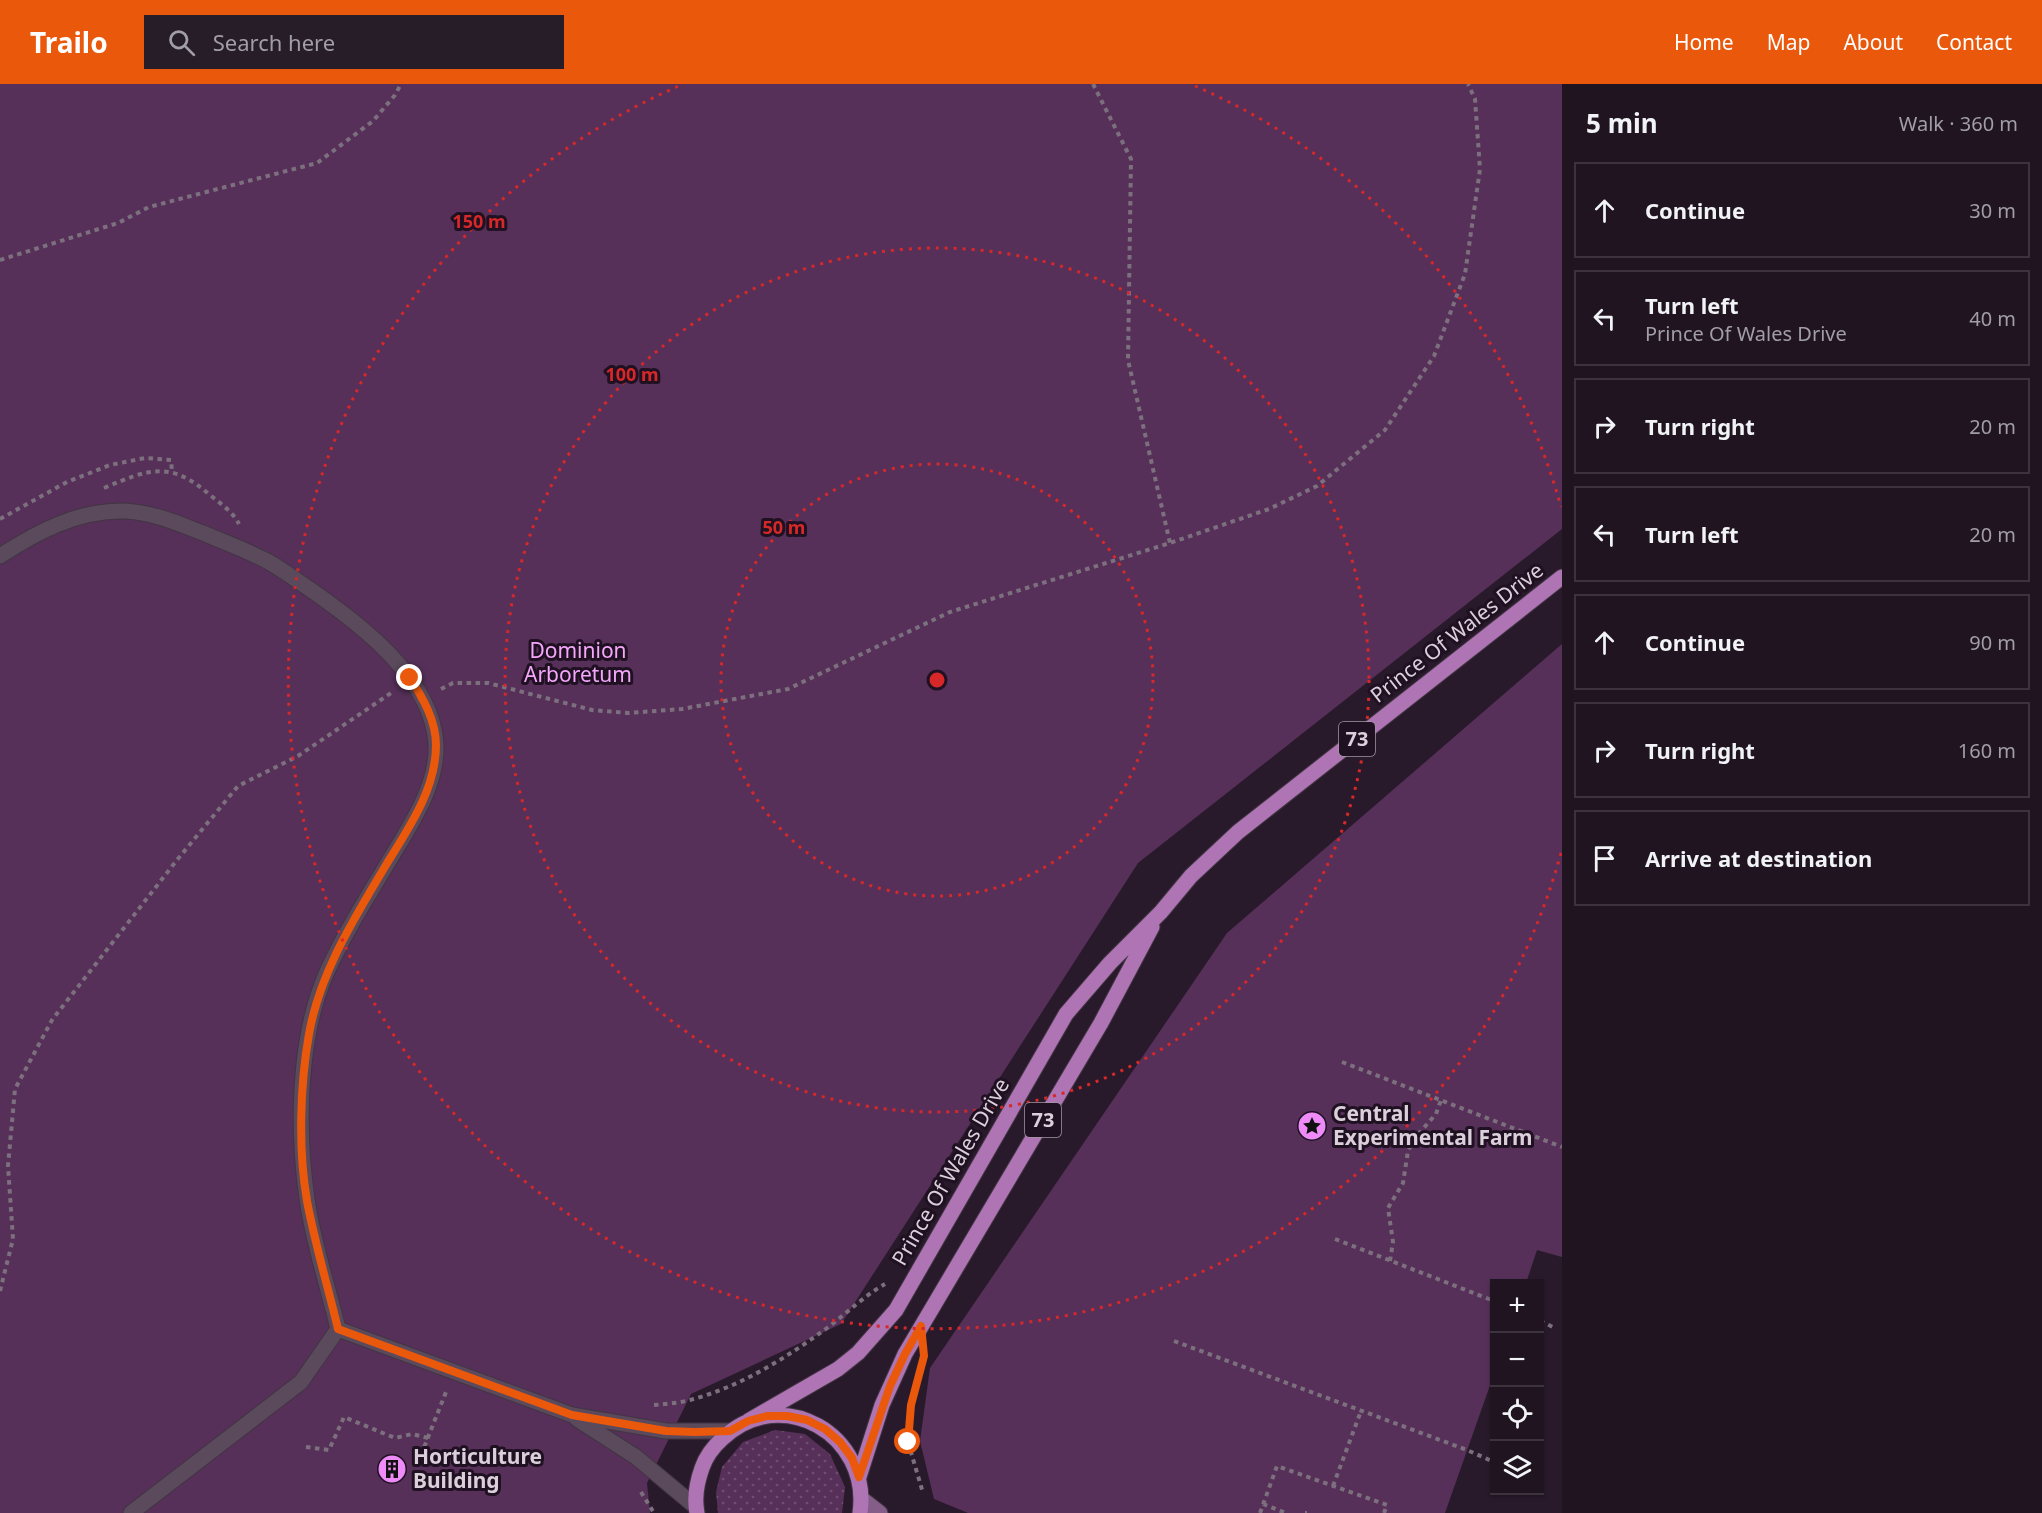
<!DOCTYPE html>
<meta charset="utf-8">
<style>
body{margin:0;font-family:"Noto Sans",sans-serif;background:#271d29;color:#f1f3f6}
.controls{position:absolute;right:18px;bottom:18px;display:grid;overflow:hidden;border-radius:0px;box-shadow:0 2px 4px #0004}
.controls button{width:54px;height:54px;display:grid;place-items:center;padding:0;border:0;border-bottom:2px solid #3c333e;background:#1f1420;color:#f1f3f6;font:30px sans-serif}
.stop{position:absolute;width:18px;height:18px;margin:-14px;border:4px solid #ea580c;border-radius:50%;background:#fff}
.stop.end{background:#ea580c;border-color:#fff;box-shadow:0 2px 6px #0008}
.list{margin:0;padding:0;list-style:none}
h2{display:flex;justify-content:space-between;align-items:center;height:78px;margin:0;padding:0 24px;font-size:26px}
h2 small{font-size:20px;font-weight:400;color:#a19ea5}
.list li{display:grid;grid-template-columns:39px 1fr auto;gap:18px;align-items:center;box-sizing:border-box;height:96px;margin:0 12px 12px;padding:0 12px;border:2px solid #3c333e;border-radius:0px}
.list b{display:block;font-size:22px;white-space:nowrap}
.list p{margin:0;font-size:20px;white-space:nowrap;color:#a19ea5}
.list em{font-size:20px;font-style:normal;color:#a19ea5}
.icon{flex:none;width:33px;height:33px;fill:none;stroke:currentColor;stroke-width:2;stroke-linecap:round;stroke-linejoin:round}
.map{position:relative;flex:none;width:1562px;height:1429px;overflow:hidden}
header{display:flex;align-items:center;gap:36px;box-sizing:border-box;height:84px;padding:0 30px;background:#ea580c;color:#fff}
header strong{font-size:28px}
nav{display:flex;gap:33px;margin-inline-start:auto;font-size:21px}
.search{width:420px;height:54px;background:#271d29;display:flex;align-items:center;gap:15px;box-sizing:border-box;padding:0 21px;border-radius:0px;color:#a19ea5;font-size:22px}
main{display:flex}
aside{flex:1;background:#1f1420}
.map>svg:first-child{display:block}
.park{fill:#563059}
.garden{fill:url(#garden-dots)}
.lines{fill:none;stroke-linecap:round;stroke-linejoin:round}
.lane-casing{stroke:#413543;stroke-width:17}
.street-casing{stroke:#413543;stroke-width:17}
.secondary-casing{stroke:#413543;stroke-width:17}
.primary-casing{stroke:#413543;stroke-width:17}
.path{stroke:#7d707e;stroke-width:4;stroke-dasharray:4.5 4.5;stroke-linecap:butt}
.lane{stroke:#5b495c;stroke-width:15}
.street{stroke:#5b495c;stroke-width:15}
.secondary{stroke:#845e88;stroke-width:15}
.primary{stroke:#ae74b3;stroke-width:15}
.route{stroke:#ea580c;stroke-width:8}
.ring{fill:none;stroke:#d62828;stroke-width:3;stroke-dasharray:3 6}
.labels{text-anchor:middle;stroke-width:6;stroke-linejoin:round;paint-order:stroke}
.shield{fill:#1f1121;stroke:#a296a2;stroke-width:1.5}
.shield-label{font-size:20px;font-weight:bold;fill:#dacfda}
.street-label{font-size:21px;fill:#dacfda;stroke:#1f1121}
.park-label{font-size:21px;fill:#f4a6fb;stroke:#1f1121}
.poi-label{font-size:21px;font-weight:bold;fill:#dacfda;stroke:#1f1121;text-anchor:start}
.centre{fill:#d62828;stroke:#1f1121;stroke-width:3}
.ring-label{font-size:18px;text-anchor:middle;font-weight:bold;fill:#d62828;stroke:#1f1121;stroke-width:6;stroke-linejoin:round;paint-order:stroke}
</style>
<header>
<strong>Trailo</strong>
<div class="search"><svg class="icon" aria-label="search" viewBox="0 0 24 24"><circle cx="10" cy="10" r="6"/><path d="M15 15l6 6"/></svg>Search here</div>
<nav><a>Home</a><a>Map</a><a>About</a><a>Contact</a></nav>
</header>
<main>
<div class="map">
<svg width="1562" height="1429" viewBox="0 0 1562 1429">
<defs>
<pattern id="garden-dots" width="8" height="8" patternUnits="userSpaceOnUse" patternTransform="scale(1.5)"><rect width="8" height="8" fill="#563059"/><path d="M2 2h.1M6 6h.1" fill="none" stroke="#6e4d70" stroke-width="1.8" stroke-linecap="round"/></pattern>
</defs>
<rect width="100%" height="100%" fill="#291a2b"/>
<path class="park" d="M0,0H1562V445L1138,779L841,1240L691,1310L647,1399L650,1429H0Z
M1562,560V1173L1537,1166L1526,1199L1494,1200V1290L1445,1429H968L934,1415L920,1357L930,1284L1227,849Z"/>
<path class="garden" d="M775,1346L805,1350L830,1370L845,1403L842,1429H718L716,1408L722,1383L743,1358Z"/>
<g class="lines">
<g class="lane-casing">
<path id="lane" d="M0,472C37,448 78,426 124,427C152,428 177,439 203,449C224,458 246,466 267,477C282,485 296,496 311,506C360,540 432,594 436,660C438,704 407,746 386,782C365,817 343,852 326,890C298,955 297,1044 307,1115C313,1159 328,1202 338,1245L301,1298L131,1429"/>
</g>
<g class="street-casing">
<path id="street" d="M338,1245L572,1331L666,1347H730
M577,1335L636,1373L696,1423"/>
</g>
<g class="secondary-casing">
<path id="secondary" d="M862,1415L880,1429"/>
</g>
<g class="primary-casing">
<path id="primary" d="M748,1337L838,1285L858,1269L896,1226L1066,930L1110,879L1161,828L1191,792L1238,748L1562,493
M859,1393L882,1321L905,1270L1101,939L1152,843
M697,1429C694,1414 697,1398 702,1384C706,1372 714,1362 723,1354C782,1299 871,1351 860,1429"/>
</g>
<path class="path" d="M1093,0L1131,75L1128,276L1170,459
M0,176L118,139L149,123L317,79L373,37L395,11L401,0
M104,404C149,385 170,376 210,411C221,420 233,428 239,440
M0,435L67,398L110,381L145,374L171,376L172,388
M441,605L453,599H488L592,626L628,629L682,625L788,605L950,528L1170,459L1269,425L1317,402L1385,346L1434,272L1465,190L1480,85L1475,15L1468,0
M1342,978L1562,1063
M1335,1155L1494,1217
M1390,1177L1393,1158L1388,1124L1403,1099L1408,1067L1414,1055L1436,1030L1441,1016
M0,1207L13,1155L8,1082L15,1005L52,936L177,776L238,702L298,672L394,607
M1540,1237L1555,1244
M1174,1257L1467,1366L1494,1378
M916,1305L911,1321L908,1358L923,1409
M654,1321C666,1320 678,1319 690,1316C740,1303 786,1274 827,1244C847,1229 864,1212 885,1200
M306,1363L329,1366L344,1333L395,1354L412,1350L428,1354
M421,1371L446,1308
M1333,1402L1361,1327
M641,1408L654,1429
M1263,1420L1286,1429
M1260,1429L1277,1382L1387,1421L1384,1429
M1305,1429H1307"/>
<use href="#lane" class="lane"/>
<use href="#street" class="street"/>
<use href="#secondary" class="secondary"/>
<use href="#primary" class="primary"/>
</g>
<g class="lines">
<path class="route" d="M410,594C423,614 436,637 436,661C436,706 408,745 386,781C354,835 320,888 309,950C300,1001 298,1065 307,1117C315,1160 328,1203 338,1245L572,1331L666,1347L694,1348L730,1347L748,1337L767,1332H787L807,1336L825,1345L840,1358L852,1374L859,1393L890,1302L905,1270L921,1242L924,1272L911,1321L908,1358"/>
</g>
<g class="ring">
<circle cx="937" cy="596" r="216"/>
<circle cx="937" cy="596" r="432"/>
<path d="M1561 769A648 648 0 1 1 679 2M1195 2A648 648 0 0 1 1561 423"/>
</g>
<defs>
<g id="sight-disc" transform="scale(1.5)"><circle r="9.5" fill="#ee8bf8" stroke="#1f1121"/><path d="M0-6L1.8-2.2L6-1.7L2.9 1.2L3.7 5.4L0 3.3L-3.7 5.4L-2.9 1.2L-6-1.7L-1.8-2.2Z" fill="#111"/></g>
<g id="building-disc" transform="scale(1.5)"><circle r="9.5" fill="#ee8bf8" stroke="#1f1121"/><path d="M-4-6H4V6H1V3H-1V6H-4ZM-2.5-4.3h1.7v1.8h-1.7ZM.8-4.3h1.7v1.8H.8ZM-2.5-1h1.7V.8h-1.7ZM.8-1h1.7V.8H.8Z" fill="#111"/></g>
</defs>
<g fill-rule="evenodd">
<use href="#sight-disc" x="1312" y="1042"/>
<use href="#building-disc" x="392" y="1385"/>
</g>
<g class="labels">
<g class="shield">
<rect x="1339" y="638" width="36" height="34" rx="4.5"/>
<rect x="1025" y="1019" width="36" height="34" rx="4.5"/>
</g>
<g class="shield-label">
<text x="1357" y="662">73</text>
<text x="1043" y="1043">73</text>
</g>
<g class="street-label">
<text transform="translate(1457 549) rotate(-38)" y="7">Prince Of Wales Drive</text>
<text transform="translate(951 1088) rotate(-60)" y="7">Prince Of Wales Drive</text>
</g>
<g class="park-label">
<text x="578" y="574">Dominion<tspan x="578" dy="24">Arboretum</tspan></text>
</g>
<g class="poi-label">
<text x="1333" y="1037">Central<tspan x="1333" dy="24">Experimental Farm</tspan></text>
<text x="413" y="1380">Horticulture<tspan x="413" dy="24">Building</tspan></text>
</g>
</g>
<circle cx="937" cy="596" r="9" class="centre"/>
<g class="ring-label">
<text x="479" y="144">150 m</text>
<text x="632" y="297">100 m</text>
<text x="784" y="450">50 m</text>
</g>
</svg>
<div class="controls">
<button>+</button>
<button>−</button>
<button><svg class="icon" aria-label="locate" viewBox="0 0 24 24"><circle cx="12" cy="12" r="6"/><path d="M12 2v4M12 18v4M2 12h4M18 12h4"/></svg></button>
<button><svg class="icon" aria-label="layers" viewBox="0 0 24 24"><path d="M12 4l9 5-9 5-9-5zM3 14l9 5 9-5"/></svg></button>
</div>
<div class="stop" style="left:908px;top:1358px"></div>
<div class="stop end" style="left:410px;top:594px"></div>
</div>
<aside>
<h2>5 min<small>Walk · 360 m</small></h2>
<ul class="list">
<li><svg class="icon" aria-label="ahead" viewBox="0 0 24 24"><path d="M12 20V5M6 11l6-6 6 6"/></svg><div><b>Continue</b></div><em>30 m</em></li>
<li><svg class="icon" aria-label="left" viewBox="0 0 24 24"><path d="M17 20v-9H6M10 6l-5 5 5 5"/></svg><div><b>Turn left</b><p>Prince Of Wales Drive</p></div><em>40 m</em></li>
<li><svg class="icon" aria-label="right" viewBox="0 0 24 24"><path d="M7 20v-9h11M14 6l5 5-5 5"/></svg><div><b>Turn right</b></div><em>20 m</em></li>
<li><svg class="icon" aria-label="left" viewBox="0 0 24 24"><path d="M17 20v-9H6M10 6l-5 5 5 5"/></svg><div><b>Turn left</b></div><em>20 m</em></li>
<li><svg class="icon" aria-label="ahead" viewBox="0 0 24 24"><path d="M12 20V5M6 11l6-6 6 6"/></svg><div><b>Continue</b></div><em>90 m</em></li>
<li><svg class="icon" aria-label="right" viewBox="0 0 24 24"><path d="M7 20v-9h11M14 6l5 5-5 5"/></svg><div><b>Turn right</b></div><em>160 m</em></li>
<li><svg class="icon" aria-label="arrive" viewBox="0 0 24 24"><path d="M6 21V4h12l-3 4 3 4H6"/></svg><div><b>Arrive at destination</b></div></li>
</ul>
</aside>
</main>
